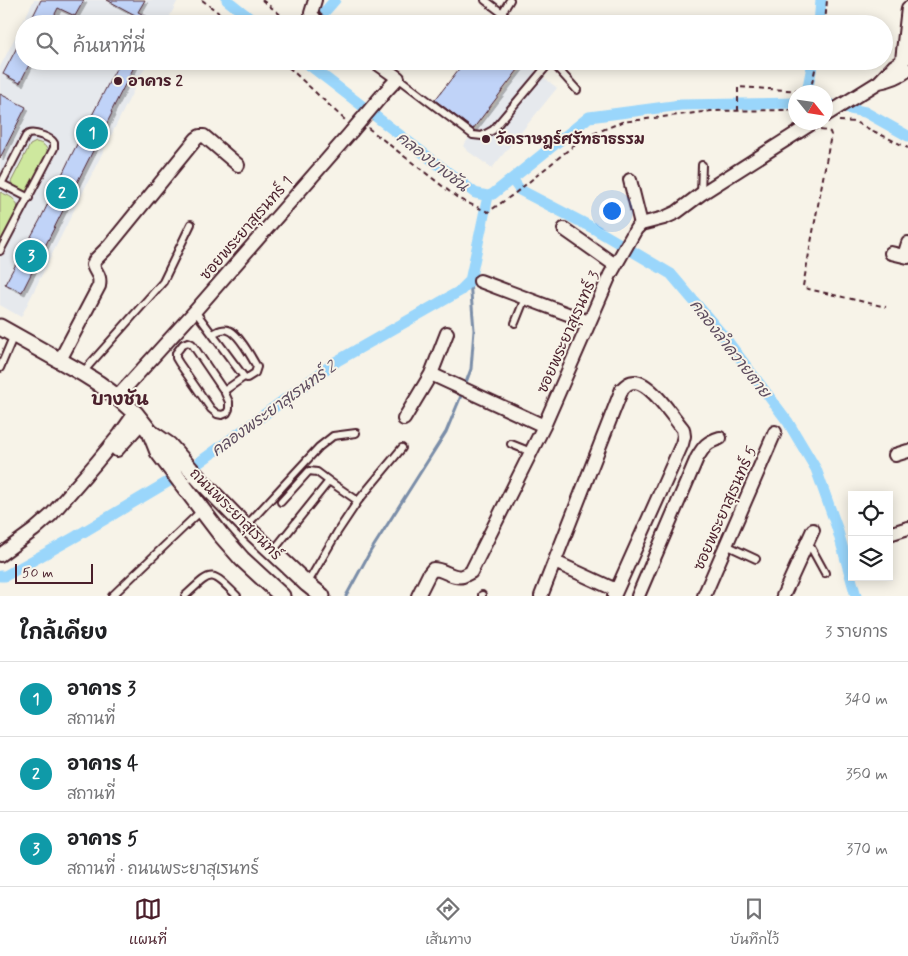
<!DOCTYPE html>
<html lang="th">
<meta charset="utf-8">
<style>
body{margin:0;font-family:Mynerve,"Playpen Sans Thai",sans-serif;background:#f2f2f2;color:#202124}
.controls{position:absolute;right:15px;bottom:15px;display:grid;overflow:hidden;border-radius:0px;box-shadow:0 2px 12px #0003}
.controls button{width:45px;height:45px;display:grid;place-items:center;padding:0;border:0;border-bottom:1px solid #e0e0e0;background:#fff;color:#202124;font:25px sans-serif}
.compass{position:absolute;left:788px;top:85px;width:45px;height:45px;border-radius:50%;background:#fff;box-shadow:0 2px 12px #0003;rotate:120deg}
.scale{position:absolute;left:15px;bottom:12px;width:78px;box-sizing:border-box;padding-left:5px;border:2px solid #4a1f2b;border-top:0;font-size:14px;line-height:18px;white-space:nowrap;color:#4a1f2b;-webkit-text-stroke:4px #f7f3e8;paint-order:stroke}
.you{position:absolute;left:611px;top:210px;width:18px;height:18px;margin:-12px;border:4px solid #fff;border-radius:50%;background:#1a73e8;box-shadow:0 0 0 8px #1a73e833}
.badge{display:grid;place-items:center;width:32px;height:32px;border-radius:50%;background:#4a1f2b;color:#fff;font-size:16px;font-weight:700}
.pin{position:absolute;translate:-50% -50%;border:2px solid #fff;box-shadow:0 1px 5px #0006}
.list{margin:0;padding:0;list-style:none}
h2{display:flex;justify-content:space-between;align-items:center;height:65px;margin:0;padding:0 20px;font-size:21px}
h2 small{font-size:16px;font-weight:400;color:#757577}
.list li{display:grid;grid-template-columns:32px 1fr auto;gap:15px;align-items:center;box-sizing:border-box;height:75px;padding:0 20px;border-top:1px solid #e0e0e0}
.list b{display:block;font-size:19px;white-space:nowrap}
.list p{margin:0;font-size:16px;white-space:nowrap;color:#757577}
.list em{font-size:16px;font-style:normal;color:#757577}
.icon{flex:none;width:28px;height:28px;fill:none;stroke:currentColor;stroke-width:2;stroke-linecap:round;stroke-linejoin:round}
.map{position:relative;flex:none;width:908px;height:596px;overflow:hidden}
.search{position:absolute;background:#fff;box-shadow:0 2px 12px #0003;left:15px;right:15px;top:15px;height:55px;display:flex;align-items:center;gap:12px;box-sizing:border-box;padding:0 18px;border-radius:28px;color:#757577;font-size:19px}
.sheet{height:290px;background:#fff}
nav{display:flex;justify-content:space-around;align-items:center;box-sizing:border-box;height:70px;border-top:1px solid #e0e0e0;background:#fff;font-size:14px;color:#757577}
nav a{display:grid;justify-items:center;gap:2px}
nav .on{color:#4a1f2b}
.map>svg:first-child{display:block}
.built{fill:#e6e9ed}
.green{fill:#cee89e;stroke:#8c8464}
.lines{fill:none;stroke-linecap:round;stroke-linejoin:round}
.stream{stroke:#7a8da8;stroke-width:3}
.canal{stroke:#9ad6fb;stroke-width:11}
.building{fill:#c0d3f8;stroke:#4a1f2b;filter:url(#shadow)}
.service-casing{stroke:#4a1f2b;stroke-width:10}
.minor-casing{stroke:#4a1f2b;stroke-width:16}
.tertiary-casing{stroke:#4a1f2b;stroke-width:19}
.path{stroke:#4a1f2b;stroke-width:2;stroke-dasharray:5 4;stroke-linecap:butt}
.service{stroke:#f7f3e8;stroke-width:6}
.minor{stroke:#f7f3e8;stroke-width:12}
.tertiary{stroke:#f7f3e8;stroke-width:15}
.minor-bridge-casing{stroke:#4a1f2b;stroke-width:16;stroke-linecap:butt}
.minor-bridge{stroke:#f7f3e8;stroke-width:12}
.poi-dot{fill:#4a1f2b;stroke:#f7f3e8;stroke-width:2}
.labels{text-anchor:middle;stroke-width:4;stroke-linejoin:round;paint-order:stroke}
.poi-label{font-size:15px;font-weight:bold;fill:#4a1f2b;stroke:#f7f3e8;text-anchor:start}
.street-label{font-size:15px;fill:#4a1f2b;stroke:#f7f3e8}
.water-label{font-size:16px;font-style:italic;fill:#5e4d5f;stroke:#f7f3e8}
.quarter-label{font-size:18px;font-weight:bold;fill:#4a1f2b;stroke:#f7f3e8}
</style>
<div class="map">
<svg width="908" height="596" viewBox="0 0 908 596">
<defs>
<filter id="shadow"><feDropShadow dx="3" dy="3" stdDeviation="0" flood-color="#0004"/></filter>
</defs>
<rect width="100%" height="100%" fill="#f7f3e8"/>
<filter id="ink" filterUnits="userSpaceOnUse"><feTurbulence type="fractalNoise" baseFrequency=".02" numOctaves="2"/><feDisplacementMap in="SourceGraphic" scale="10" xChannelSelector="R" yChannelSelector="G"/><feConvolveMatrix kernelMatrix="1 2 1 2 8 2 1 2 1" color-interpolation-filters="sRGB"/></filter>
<g filter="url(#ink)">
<path class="built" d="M34,0H178L166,24H24V61H148L21,317L0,305V67Z
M526,63L557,88L492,168L469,152L463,146Z"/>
<path class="green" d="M36,142C42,143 48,146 47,153L27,192H26L13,186L11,182L30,145Z
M0,192C9,196 17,198 18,209L0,245Z"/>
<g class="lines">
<path class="stream" d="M465,385L471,369L474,330L470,281
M346,596L370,552L446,432L463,391"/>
<path class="canal" d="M227,0L257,24
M314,24L335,0
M819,24L821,0
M304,61L475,193L488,196L493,194L589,117L681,105L796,103
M807,92L813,61
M826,104L865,112L908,136
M512,179L520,190L593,228L671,274L726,339L788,422L816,469L837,528L856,596
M0,576H5L75,537L193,467L337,361L460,291L470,281L488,196"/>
</g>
<path class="building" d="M41,0H84L75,16L58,8L50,24H29Z
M107,0H145L138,12L150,18L147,24H131L135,15Z
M24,34V61H31L20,83L3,74Z
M120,61H137L111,112L112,113L22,292L5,284L40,220L72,154Z
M465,61H513L521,66L473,129L435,100Z
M0,94L26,107L0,158Z"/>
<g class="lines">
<g class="service-casing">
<path id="service" d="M485,0L502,13
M510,0L502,13L514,24
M551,61L577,90
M398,78L473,135L482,136L493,130L551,61
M0,183L29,198
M701,194L702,165
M0,251L54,148C54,146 54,145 54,143C52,138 35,132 29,134C28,134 27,135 26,136L1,184
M195,311L244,377L247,378L255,373L257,367C252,358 238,332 228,330C222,328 217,332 212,334
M515,323L525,298
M188,342L192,344L224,391L229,402V409L227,413L222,415L217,414L211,409L179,363L176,358V353L183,344Z
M0,368L14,335
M83,372L163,282L191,224
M224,391L244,377
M511,444L531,452
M281,502L309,471L317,472L329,481
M246,526L319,447L333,436L356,433
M808,542L825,573
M726,545L756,559
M273,551L329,481L358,501
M307,584L338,531L358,501L402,448
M112,596L202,510
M185,596C212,571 210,569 237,596
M482,596V595"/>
</g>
<g class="minor-casing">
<path id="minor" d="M315,0L311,13L315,19L321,24
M902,60L908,8
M374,61L398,78L384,93
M879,82C890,80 899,77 908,70
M826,115L879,82L894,66L908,57
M630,180L641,224
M564,229L615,265
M891,253L908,257
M904,256L908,243
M480,281L589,322
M60,360L99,286C101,275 96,274 93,265L95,260L109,246L196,139L200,136H204L238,165
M431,374L447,333
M117,397L195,311L351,132
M404,419L431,374L544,426
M117,450L142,422
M895,455L908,451
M889,534L908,528
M0,555L34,530L51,515L96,463L120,434L135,413
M555,562L616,590
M418,596L429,574L433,569C444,569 453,579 463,576C466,575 469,573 471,572L544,426L610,275L636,229L641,224L664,218L677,212L701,194L814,122
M541,596L622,389C626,385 629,382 635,382C651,383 673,417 683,429L684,436L682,444L614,596
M638,596L697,458C704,446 707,442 720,438
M704,596L775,432
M783,596L813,530"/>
</g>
<g class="tertiary-casing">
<path id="tertiary" d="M0,327L82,373L98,383L117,397L135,413L150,432L169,445L201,481L245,526L307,584L322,596
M150,432L158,452L221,535L242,559L282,596"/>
</g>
<path class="path" d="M202,0L233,24
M262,0L292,24
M825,24L827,0
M282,61L345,120H346
M810,92L817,61
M738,111V87L801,91L811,89
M839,121L855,122L908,148
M368,128L459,199L488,212L514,194L583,138L622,122L711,111L789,110L796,112
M820,130L828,131L830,132L831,135L803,286L804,288L886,307"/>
<use href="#service" class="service"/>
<use href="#minor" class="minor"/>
<use href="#tertiary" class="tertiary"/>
<g class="minor-bridge-casing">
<path id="minor-bridge" d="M351,132L384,93"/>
</g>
<use href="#minor-bridge" class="minor-bridge"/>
</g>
</g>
<g class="poi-dot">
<circle cx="118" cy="81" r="5"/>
<circle cx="486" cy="139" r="5"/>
</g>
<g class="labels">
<g class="poi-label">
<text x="128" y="86">อาคาร 2</text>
<text x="496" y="144">วัดราษฎร์ศรัทธาธรรม</text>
</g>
<g class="street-label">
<text transform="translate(246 228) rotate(-49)" y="5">ซอยพระยาสุเรนทร์ 1</text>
<text transform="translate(568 332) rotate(-66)" y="5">ซอยพระยาสุเรนทร์ 3</text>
<text transform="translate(725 508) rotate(-66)" y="5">ซอยพระยาสุเรนทร์ 5</text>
<text transform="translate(236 514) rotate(45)" y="5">ถนนพระยาสุเรนทร์</text>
</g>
<g class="water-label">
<text transform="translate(433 161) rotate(38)" y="6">คลองบางชัน</text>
<text transform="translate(731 348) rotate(52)" y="6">คลองลำควายตาย</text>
<text transform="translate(273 408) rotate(-36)" y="6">คลองพระยาสุเรนทร์ 2</text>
</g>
<g class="quarter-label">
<text x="120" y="405">บางชัน</text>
</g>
</g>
</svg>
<div class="controls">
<button><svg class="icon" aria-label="locate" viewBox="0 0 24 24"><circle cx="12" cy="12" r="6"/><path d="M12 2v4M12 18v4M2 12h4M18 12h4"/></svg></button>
<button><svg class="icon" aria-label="layers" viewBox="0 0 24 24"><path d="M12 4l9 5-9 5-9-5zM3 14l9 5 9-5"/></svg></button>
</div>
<svg class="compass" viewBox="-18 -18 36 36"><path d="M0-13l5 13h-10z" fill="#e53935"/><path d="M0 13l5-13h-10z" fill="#757577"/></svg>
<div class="scale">50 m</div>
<div class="you"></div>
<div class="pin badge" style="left:92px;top:133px;background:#0f9aa8">1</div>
<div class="pin badge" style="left:62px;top:193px;background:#0f9aa8">2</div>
<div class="pin badge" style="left:31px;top:256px;background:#0f9aa8">3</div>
<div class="search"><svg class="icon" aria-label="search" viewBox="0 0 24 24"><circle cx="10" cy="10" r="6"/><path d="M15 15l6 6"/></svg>ค้นหาที่นี่</div>
</div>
<section class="sheet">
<h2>ใกล้เคียง<small>3 รายการ</small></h2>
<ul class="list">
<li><span class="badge" style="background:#0f9aa8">1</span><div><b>อาคาร 3</b><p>สถานที่</p></div><em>340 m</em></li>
<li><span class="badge" style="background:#0f9aa8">2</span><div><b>อาคาร 4</b><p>สถานที่</p></div><em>350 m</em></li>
<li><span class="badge" style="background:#0f9aa8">3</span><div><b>อาคาร 5</b><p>สถานที่ · ถนนพระยาสุเรนทร์</p></div><em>370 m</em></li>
</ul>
</section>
<nav>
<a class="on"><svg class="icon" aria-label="map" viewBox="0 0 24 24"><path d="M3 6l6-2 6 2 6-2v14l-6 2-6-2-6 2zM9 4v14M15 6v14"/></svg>แผนที่</a>
<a><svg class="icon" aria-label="directions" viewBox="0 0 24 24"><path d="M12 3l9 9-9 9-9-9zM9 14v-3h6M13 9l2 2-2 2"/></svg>เส้นทาง</a>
<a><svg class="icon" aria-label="saved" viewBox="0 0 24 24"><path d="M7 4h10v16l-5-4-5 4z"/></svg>บันทึกไว้</a>
</nav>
